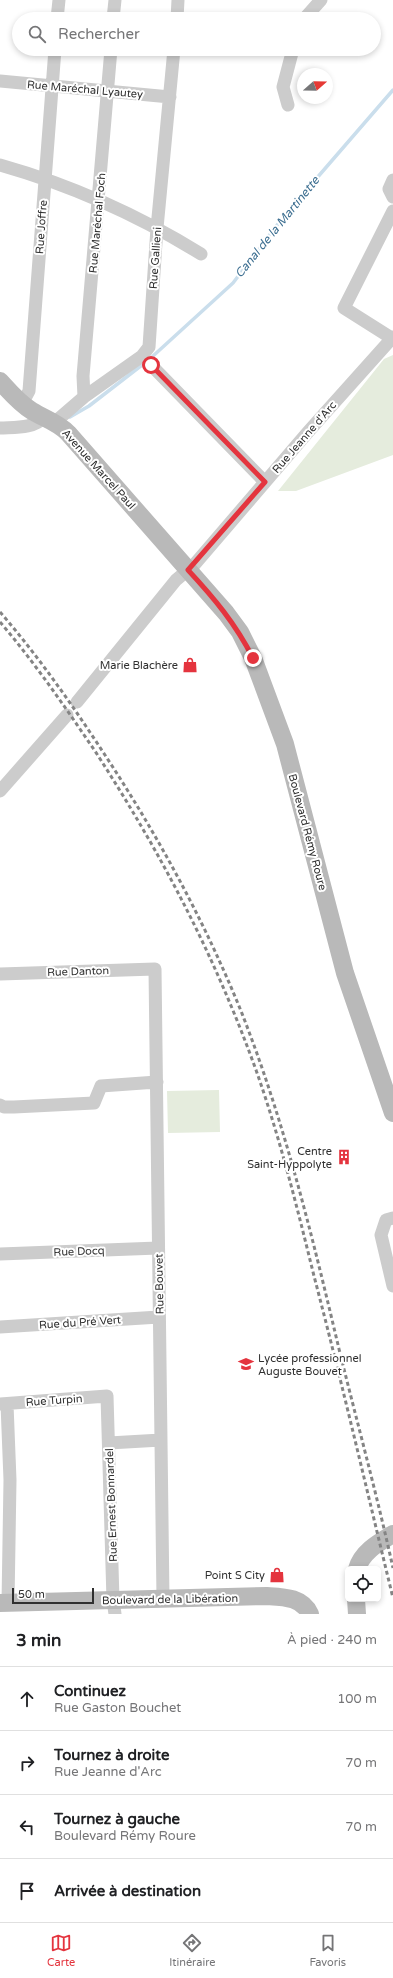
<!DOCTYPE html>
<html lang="fr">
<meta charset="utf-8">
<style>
body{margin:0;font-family:"Varela Round",sans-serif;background:#f6f6f6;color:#202124}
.controls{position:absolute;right:12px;bottom:12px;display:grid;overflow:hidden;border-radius:6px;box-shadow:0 2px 6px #0003}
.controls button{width:36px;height:36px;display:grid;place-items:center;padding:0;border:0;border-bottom:1px solid #e0e0e0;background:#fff;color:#202124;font:20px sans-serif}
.compass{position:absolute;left:297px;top:68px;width:36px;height:36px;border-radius:50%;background:#fff;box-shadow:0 2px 6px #0003;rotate:70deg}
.scale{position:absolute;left:12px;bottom:10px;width:82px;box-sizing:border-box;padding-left:4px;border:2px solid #2f2f2f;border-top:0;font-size:11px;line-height:14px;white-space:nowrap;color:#2f2f2f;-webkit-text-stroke:3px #fff;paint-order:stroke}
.stop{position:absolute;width:12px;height:12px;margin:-9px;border:3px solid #e4343e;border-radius:50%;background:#fff}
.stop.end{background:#e4343e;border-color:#fff;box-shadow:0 1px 4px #0008}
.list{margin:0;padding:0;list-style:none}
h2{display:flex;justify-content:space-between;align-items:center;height:52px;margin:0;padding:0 16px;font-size:17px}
h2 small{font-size:13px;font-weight:400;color:#757577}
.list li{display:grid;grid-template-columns:26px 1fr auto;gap:12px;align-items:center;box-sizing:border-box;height:64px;padding:0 16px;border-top:1px solid #e0e0e0}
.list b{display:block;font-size:15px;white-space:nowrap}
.list p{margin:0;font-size:13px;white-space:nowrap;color:#757577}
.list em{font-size:13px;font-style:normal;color:#757577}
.icon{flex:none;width:22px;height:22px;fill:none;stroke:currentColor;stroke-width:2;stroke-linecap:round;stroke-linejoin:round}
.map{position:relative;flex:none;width:393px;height:1614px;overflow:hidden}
.search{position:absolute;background:#fff;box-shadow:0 2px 6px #0003;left:12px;right:12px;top:12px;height:44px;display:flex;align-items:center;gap:10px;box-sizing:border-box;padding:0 14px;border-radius:22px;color:#757577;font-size:15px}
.sheet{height:308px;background:#fff}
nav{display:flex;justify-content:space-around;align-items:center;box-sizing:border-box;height:56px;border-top:1px solid #e0e0e0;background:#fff;font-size:11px;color:#757577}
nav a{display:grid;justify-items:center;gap:2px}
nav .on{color:#e4343e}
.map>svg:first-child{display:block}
.green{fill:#e5ecdd}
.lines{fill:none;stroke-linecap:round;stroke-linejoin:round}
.stream{stroke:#cadeec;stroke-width:3.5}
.minor{stroke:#ccc;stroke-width:13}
.secondary{stroke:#b9b9b9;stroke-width:18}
.rail{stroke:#848484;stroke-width:3;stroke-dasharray:4 3;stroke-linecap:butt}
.route{stroke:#e4343e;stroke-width:5}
.labels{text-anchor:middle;stroke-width:4;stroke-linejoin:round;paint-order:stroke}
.street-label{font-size:11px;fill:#2f2f2f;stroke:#fff}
.poi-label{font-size:11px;fill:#2f2f2f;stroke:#fff;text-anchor:end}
.water-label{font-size:12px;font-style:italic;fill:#3d6f91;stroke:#fff}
</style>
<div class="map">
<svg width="393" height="1614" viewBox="0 0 393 1614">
<rect width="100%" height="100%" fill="#fff"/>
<path class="green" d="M393,355V455L296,491H278L384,359Z
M219,1090L220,1132L168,1133L167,1091Z"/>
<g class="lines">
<path class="stream" d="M153,356L233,283L284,216L393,90
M70,417L89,406L142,365"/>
<path class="minor" d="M57,19L59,0
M113,19L115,0
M177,19L178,0
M304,19L321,0
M0,81L170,97
M288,105L283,87L293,49
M0,165C71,185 138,215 201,254
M393,180L389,189L393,197
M393,211L344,308L393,339
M151,365L265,482
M84,397L83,376L111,49
M22,404L29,391L55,49
M55,422L84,397L142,356L149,347L157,228L174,49
M0,428C14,427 34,429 44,417
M77,702L176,580L194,565L308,432L393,337
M0,791L67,715
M0,974L155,969L163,1599
M0,1105L4,1107H14L94,1103L101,1086L157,1082
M393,1218L386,1220L381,1235L393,1286
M0,1254L158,1248
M0,1327L159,1317
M0,1404L107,1396L113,1600L115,1614
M7,1404L10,1480L8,1603
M109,1443L161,1440"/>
<path class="secondary" d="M0,381C10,392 19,403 32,411C45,419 57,422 68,433L226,613L240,632L253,658L285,744L345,973L393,1113
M357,1569C362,1552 378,1543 393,1534
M356,1599L357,1614
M0,1603L267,1596C284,1597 302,1597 310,1614"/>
<path class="rail" d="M0,612C38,656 71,703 103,752C157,834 204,920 241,1011C284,1120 312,1235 339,1349C357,1422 377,1495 393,1568
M0,622C35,663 65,707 95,751C162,855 214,954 256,1070C280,1138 297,1207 314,1276C342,1383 367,1491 393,1598"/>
</g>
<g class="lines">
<path class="route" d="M151,365L265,482L188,570C214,598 235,623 253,658"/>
</g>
<defs>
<g id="shop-bare" transform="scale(1.2)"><path d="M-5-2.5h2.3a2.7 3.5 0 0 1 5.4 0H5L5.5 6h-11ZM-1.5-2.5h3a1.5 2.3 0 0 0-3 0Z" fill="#e4343e" stroke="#fff" stroke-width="2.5" paint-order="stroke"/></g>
<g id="building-bare" transform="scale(1.2)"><path d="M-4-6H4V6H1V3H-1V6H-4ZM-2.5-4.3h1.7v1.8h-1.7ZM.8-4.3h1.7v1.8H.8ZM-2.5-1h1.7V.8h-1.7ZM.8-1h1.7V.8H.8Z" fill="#e4343e" stroke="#fff" stroke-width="2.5" paint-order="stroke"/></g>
<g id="school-bare" transform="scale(1.2)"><path d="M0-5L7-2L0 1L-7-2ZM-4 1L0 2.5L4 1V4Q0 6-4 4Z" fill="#e4343e" stroke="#fff" stroke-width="2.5" paint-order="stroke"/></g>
</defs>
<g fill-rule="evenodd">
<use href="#shop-bare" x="190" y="665"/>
<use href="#building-bare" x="344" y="1157"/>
<use href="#school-bare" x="246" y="1364"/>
<use href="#shop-bare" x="277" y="1575"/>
</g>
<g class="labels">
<g class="street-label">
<text transform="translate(85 89) rotate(5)" y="4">Rue Maréchal Lyautey</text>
<text transform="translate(97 223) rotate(-85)" y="4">Rue Maréchal Foch</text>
<text transform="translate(41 227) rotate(-86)" y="4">Rue Joffre</text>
<text transform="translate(155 258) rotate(-86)" y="4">Rue Gallieni</text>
<text transform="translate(304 437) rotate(-49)" y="4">Rue Jeanne d'Arc</text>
<text transform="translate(99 469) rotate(48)" y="4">Avenue Marcel Paul</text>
<text transform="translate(308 832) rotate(75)" y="4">Boulevard Rémy Roure</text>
<text transform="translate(78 971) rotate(-2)" y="4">Rue Danton</text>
<text transform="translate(79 1251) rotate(-2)" y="4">Rue Docq</text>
<text transform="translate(159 1284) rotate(-91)" y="4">Rue Bouvet</text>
<text transform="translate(80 1322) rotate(-4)" y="4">Rue du Pré Vert</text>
<text transform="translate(54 1400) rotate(-4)" y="4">Rue Turpin</text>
<text transform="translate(111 1505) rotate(-92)" y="4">Rue Ernest Bonnardel</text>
<text transform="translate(170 1599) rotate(-1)" y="4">Boulevard de la Libération</text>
</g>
<g class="poi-label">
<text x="178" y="669">Marie Blachère</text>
<text x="332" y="1155">Centre<tspan x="332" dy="13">Saint-Hyppolyte</tspan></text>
<text x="258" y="1362" text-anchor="start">Lycée professionnel<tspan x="258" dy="13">Auguste Bouvet</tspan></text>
<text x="265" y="1579">Point S City</text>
</g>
<g class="water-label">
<text transform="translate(277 227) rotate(-51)" y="4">Canal de la Martinette</text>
</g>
</g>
</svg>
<div class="controls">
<button><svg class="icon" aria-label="locate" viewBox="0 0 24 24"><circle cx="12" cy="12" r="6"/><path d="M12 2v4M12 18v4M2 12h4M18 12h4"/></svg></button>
</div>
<svg class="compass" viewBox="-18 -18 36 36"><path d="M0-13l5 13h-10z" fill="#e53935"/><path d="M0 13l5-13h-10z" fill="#757577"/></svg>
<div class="scale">50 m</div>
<div class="stop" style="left:151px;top:365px"></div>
<div class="stop end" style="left:253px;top:658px"></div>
<div class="search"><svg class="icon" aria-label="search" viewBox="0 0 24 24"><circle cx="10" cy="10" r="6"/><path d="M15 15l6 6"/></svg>Rechercher</div>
</div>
<section class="sheet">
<h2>3 min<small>À pied · 240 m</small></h2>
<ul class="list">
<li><svg class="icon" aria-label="ahead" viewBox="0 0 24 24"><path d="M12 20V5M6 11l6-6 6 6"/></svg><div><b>Continuez</b><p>Rue Gaston Bouchet</p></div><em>100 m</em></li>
<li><svg class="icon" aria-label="right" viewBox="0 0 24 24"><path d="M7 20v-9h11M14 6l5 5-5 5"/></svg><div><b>Tournez à droite</b><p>Rue Jeanne d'Arc</p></div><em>70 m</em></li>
<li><svg class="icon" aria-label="left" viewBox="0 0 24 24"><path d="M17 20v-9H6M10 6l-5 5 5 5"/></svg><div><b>Tournez à gauche</b><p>Boulevard Rémy Roure</p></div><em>70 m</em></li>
<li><svg class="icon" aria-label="arrive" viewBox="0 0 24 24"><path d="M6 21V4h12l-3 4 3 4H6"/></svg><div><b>Arrivée à destination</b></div></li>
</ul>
</section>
<nav>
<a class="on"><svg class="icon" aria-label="map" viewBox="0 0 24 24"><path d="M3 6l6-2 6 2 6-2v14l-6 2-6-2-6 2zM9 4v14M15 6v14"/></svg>Carte</a>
<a><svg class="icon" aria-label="directions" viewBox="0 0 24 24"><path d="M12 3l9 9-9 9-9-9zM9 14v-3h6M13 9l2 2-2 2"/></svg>Itinéraire</a>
<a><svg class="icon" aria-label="saved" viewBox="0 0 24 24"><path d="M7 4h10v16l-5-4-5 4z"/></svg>Favoris</a>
</nav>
